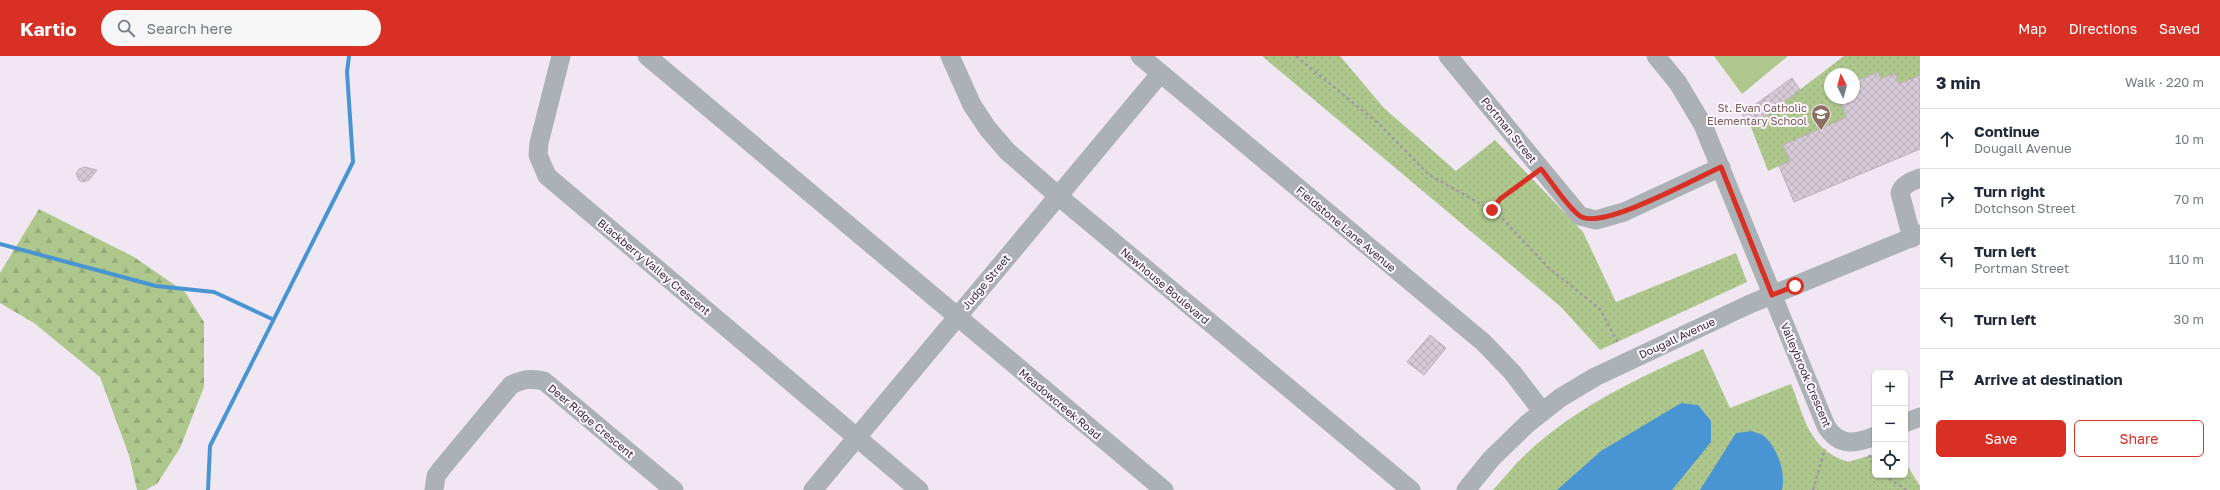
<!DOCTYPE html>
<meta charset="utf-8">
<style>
body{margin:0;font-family:"Golos Text",sans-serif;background:#f6f6f7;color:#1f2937}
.controls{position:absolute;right:12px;bottom:12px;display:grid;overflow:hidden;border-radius:6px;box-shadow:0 1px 3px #0004}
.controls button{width:36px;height:36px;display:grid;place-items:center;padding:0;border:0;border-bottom:1px solid #e0e1e3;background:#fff;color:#1f2937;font:20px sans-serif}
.compass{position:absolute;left:1824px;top:12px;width:36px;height:36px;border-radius:50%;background:#fff;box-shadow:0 1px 3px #0004;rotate:354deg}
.stop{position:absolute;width:12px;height:12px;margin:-9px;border:3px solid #d93025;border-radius:50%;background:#fff}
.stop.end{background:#d93025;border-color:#fff;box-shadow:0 1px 4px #0008}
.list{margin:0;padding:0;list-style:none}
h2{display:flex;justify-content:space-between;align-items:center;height:52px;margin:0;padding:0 16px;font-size:17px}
h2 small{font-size:13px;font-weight:400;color:#747a83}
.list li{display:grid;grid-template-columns:26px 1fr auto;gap:12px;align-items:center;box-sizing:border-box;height:60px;padding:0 16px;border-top:1px solid #e0e1e3}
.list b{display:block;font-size:15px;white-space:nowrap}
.list p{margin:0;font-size:13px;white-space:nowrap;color:#747a83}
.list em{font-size:13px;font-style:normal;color:#747a83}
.actions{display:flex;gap:8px;padding:12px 16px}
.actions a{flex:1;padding:9px 0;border:1px solid #d93025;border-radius:6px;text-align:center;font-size:14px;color:#d93025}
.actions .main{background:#d93025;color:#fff}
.icon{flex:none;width:22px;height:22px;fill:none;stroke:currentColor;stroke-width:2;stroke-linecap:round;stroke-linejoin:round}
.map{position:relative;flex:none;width:1920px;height:434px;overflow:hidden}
header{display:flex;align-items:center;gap:24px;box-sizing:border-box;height:56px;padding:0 20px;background:#d93025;color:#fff}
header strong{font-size:19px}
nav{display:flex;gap:22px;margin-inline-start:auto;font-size:14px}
.search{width:280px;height:36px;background:#f6f6f7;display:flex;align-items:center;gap:10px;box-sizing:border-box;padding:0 14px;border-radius:22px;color:#747a83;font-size:15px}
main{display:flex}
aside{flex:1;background:#fff}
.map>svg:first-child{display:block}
.green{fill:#aec78d}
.forest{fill:url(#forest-firs)}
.park{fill:url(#park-dots)}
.water{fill:#4995d3}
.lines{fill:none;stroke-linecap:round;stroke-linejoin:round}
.stream{stroke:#4995d3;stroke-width:4}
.building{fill:url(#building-cross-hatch);stroke:#baafb9}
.path{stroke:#a099a2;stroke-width:2.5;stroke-dasharray:3 3;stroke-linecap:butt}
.minor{stroke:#abb1b4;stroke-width:19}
.route{stroke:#d93025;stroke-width:5}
.labels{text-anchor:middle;stroke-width:4;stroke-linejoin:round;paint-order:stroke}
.education-label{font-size:11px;fill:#785e54;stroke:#fdf5ff;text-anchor:end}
.street-label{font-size:11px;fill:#343035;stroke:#fdf5ff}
</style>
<header>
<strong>Kartio</strong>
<div class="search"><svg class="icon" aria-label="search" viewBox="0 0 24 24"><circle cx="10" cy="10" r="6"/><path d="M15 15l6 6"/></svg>Search here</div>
<nav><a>Map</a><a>Directions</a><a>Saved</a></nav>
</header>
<main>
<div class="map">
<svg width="1920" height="434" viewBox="0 0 1920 434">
<defs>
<pattern id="forest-firs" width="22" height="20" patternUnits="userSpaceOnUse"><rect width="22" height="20" fill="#aec78d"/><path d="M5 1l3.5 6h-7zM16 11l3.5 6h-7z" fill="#96ab7a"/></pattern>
<pattern id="park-dots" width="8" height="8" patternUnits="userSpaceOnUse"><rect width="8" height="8" fill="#aec78d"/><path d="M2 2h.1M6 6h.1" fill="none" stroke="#96ab7a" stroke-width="1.8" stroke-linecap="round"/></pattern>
<pattern id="building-cross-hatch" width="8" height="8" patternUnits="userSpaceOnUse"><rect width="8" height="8" fill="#d5cad5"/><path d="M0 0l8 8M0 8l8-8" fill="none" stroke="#b7aeb7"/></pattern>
</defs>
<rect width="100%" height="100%" fill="#f1e7f3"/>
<path class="green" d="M1714,0H1788L1742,38Z"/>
<path class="forest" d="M39,153L134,201L185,236L204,266V331L180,392L157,428L145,434H137L129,399L100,321L34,267L0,247V217Z"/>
<path class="park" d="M1262,0H1340L1384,52L1456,115L1495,84L1583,176L1616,246L1736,197L1747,226L1600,294L1561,251Z
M1844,0H1920V19L1903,36L1895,17L1854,34V18H1830V42H1850L1840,46L1847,62L1783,89L1790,105L1768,115L1751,71Z
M1703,293L1730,352L1791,328C1805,362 1808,393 1848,406L1875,398V419H1905V406L1920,430V434H1493C1504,422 1514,409 1526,398C1578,349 1639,322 1703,293Z"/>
<path class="water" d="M1681,347L1698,349L1711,365V386L1672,434H1557L1601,395Z
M1752,375C1756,377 1763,378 1766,382C1778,394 1786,417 1782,434H1700L1736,377Z"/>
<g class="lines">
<path class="stream" d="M0,188L156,230L214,236L272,263
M208,434L210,390L353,106L347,16L349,0"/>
</g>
<path class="building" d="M1878,16L1881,23L1895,17L1899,28L1920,19V93L1794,146L1779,110L1790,105L1783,89L1847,61L1840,46L1854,42V34L1861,31L1858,24Z
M1792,22L1800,34L1750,70L1742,58Z
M85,111L97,114L89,124L83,126L79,124L76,118L79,113Z
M1430,279L1446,292L1424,319L1407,306Z"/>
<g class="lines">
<path class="path" d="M1296,0L1379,68L1428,118L1498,158L1550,213L1600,253L1618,287
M1492,154L1500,143L1529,122
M1869,399L1875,409
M1884,419L1906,434
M1813,434L1825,393"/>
<path class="minor" d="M561,0L539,87L538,99L547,120L919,434
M647,0L1164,434
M950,0L972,49L988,73L1007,95L1057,139L1411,434
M1140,0L1483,286L1512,316L1542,355
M1448,0L1580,160L1596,164L1624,156L1721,111
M1656,0L1678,27L1703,69L1826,370C1839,391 1855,388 1875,380
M1912,182L1900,137C1902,129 1912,125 1920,122
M1905,367L1920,361
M434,434L436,420L442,412L511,329C523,323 531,322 544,325L674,434
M813,434L1160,18
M1466,434L1491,403L1527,368L1560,342L1595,321L1750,248L1920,178"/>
</g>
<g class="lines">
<path class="route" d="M1492,154L1500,143L1541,113C1551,125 1568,152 1580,160C1601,175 1696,122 1721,111L1772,239L1795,230"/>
</g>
<defs>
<g id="school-pin" transform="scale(1)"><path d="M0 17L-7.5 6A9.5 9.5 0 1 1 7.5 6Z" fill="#8d6e63" stroke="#fdf5ff"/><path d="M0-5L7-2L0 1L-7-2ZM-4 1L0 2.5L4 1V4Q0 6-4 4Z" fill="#fff"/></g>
</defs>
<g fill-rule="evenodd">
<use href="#school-pin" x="1821" y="58"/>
</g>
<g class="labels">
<g class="education-label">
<text x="1807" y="56">St. Evan Catholic<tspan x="1807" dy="13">Elementary School</tspan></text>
</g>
<g class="street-label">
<text transform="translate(1509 74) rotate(51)" y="4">Portman Street</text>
<text transform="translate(1346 173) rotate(40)" y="4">Fieldstone Lane Avenue</text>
<text transform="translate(654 211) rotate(40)" y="4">Blackberry Valley Crescent</text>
<text transform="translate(986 226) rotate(-50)" y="4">Judge Street</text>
<text transform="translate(1165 230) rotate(40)" y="4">Newhouse Boulevard</text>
<text transform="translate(1677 282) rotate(-25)" y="4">Dougall Avenue</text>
<text transform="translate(1806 319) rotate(67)" y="4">Valleybrook Crescent</text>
<text transform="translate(1060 348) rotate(40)" y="4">Meadowcreek Road</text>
<text transform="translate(591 365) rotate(40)" y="4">Deer Ridge Crescent</text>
</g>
</g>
</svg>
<div class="controls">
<button>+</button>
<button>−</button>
<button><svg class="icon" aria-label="locate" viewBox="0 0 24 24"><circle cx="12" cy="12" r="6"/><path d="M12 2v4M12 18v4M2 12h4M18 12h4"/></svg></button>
</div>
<svg class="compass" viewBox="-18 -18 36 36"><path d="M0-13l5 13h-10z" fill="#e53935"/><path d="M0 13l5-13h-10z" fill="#747a83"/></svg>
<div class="stop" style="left:1795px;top:230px"></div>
<div class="stop end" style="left:1492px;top:154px"></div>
</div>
<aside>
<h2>3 min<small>Walk · 220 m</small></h2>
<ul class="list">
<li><svg class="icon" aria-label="ahead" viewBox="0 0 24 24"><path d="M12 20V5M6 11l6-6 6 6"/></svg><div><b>Continue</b><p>Dougall Avenue</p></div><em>10 m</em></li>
<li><svg class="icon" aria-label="right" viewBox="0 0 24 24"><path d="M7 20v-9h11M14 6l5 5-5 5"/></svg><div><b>Turn right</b><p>Dotchson Street</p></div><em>70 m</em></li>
<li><svg class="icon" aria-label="left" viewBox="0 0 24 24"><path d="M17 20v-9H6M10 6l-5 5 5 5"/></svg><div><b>Turn left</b><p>Portman Street</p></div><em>110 m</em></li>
<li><svg class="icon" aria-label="left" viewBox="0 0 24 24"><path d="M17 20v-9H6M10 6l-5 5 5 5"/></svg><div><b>Turn left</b></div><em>30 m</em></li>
<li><svg class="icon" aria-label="arrive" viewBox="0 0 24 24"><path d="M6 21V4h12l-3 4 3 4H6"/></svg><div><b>Arrive at destination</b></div></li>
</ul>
<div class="actions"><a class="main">Save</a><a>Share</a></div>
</aside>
</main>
